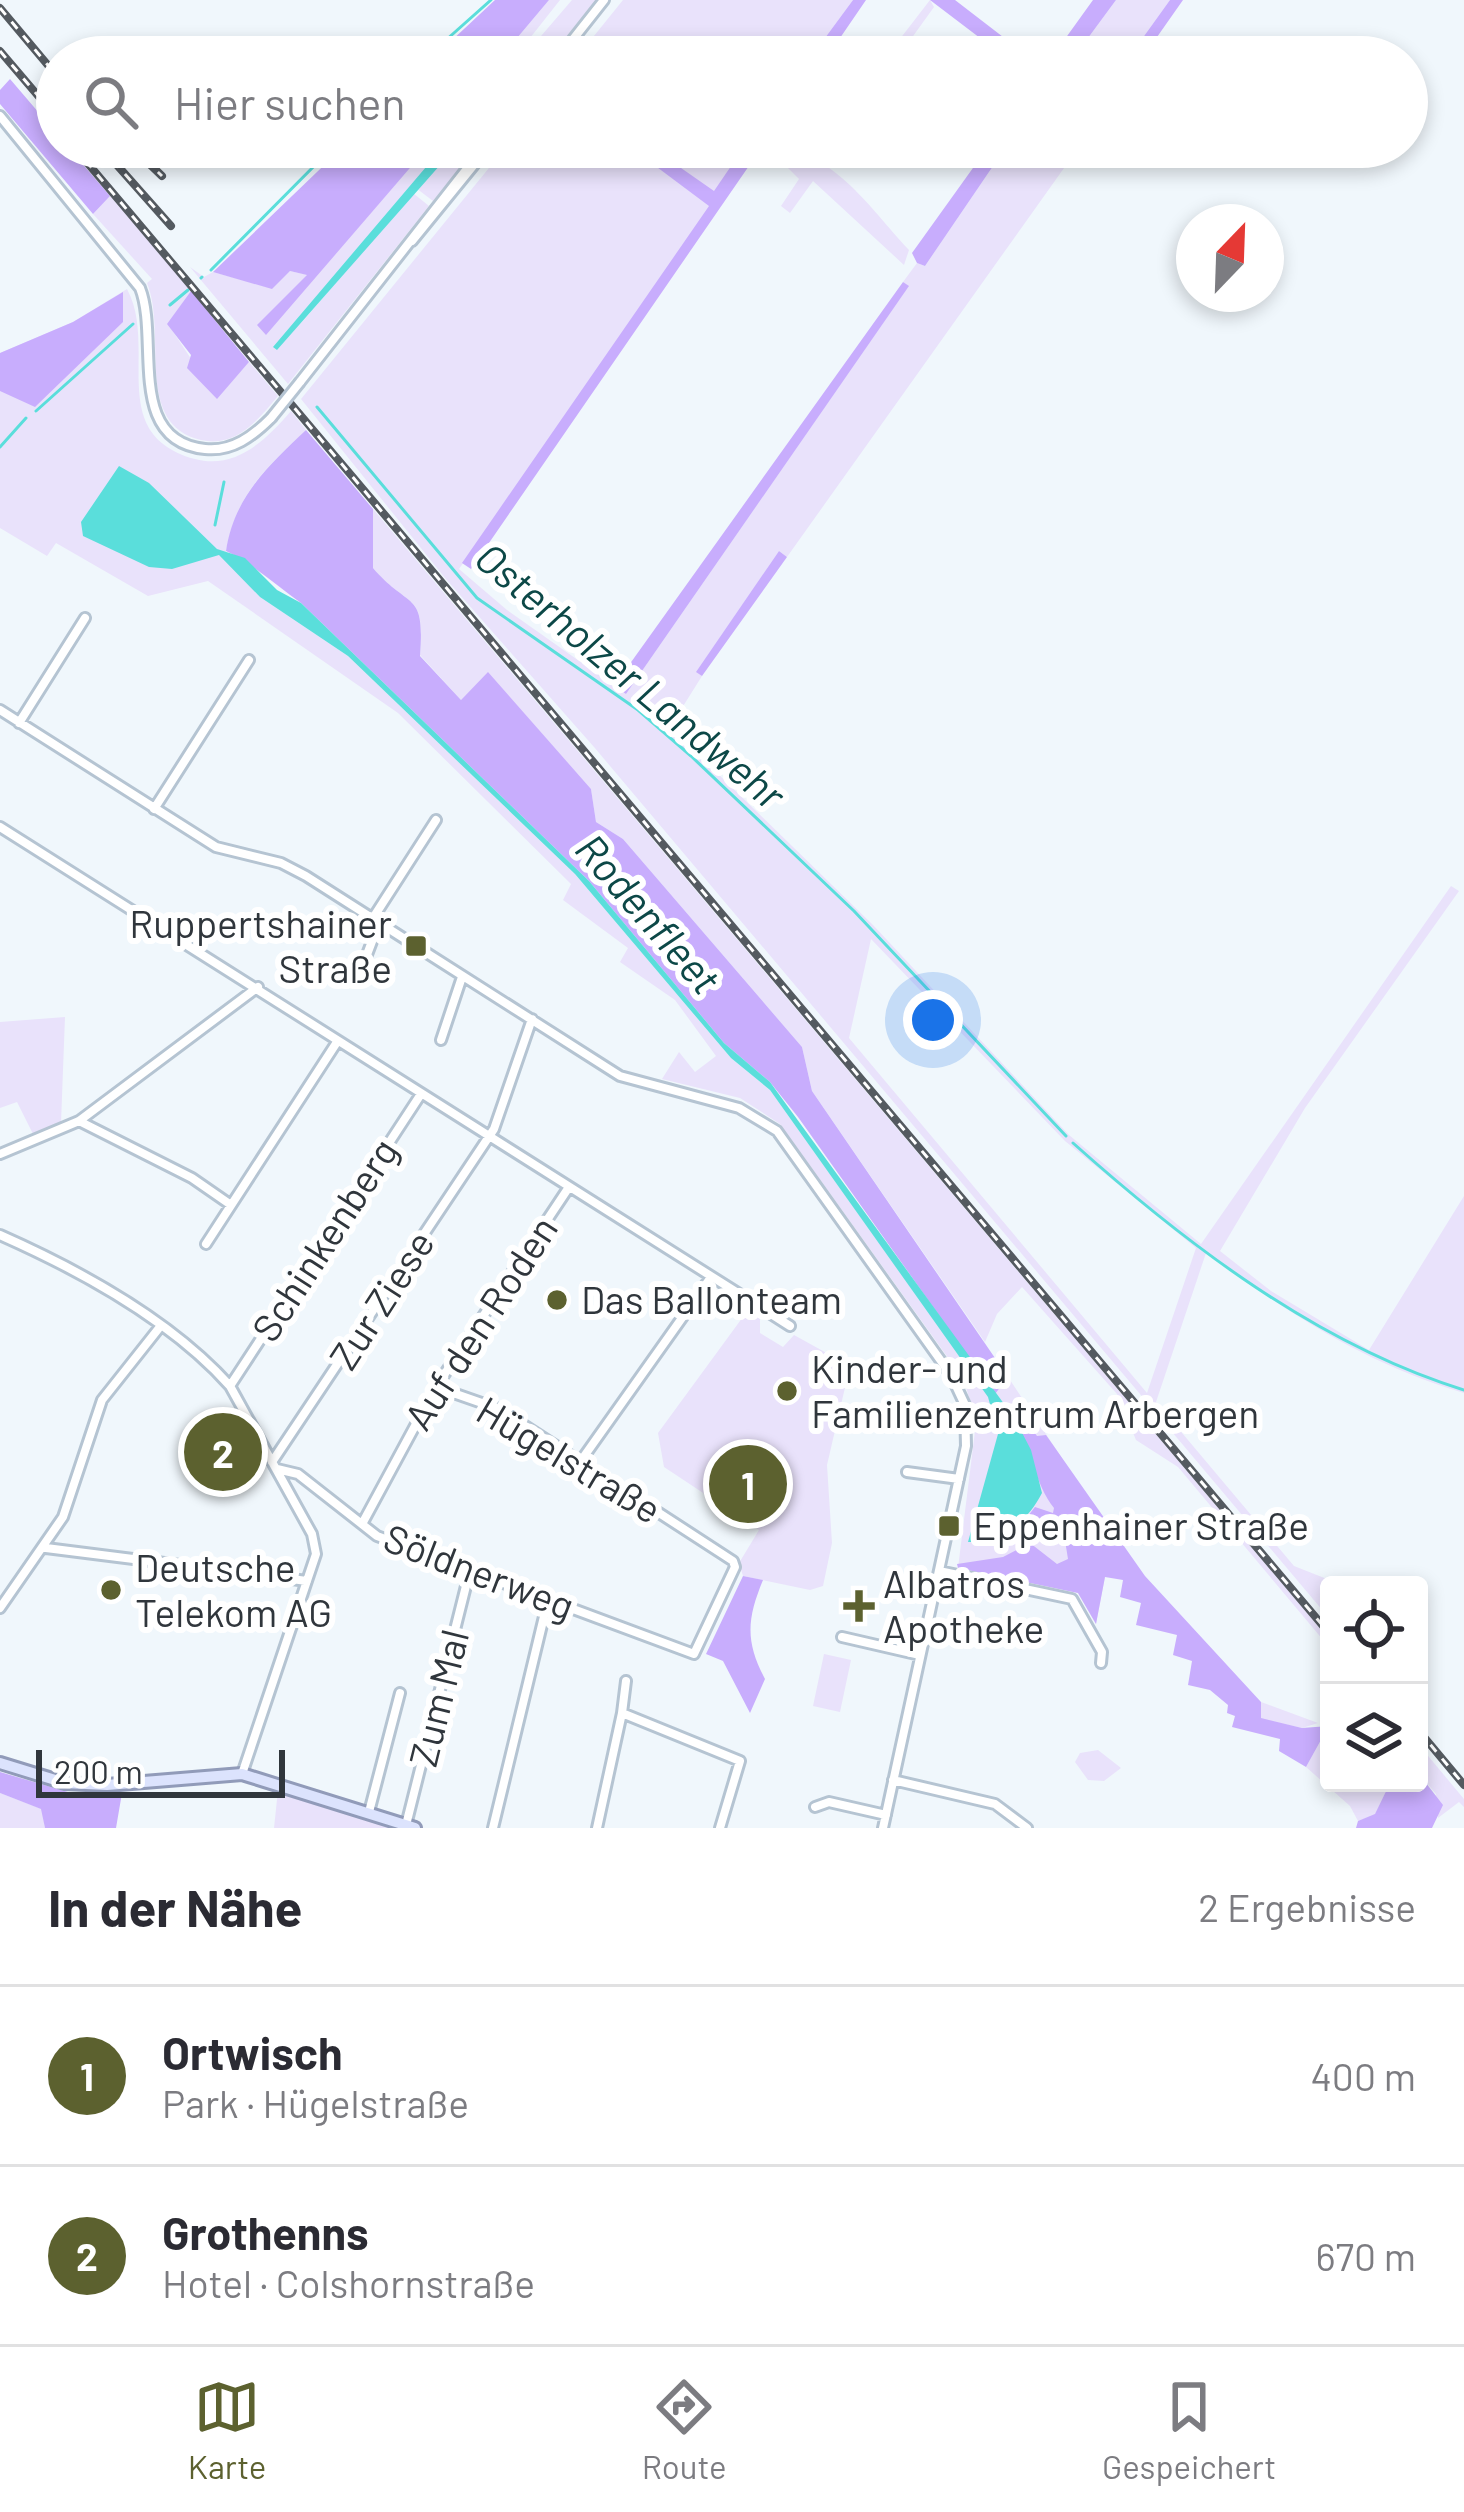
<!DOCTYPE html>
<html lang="de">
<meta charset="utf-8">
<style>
body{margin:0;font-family:Barlow,sans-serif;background:#f7f7f7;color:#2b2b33}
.controls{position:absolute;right:36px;bottom:36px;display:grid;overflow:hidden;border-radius:12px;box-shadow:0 6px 18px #0003}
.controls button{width:108px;height:108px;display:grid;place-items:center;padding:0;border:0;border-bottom:3px solid #e1e1e2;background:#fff;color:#2b2b33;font:60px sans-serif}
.compass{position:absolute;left:1176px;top:204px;width:108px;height:108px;border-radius:50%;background:#fff;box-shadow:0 6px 18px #0003;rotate:23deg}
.scale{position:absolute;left:36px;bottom:30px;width:249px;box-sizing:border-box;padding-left:12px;border:6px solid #30363c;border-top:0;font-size:33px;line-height:42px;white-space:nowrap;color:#30363c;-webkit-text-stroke:9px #fff;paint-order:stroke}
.you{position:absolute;left:933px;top:1020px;width:42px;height:42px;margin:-30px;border:9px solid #fff;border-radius:50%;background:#1a73e8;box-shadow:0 0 0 18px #1a73e833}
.badge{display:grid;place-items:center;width:78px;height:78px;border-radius:50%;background:#5c612f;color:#fff;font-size:39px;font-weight:700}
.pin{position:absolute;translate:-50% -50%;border:6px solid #fff;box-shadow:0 3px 12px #0006}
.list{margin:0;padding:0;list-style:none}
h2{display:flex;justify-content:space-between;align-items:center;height:156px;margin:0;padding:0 48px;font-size:51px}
h2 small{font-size:39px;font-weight:400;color:#7c7c81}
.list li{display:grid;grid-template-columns:78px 1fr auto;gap:36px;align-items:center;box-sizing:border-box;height:180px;padding:0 48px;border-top:3px solid #e1e1e2}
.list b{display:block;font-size:45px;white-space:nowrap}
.list p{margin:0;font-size:39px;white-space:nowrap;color:#7c7c81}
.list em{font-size:39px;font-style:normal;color:#7c7c81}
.icon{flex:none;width:66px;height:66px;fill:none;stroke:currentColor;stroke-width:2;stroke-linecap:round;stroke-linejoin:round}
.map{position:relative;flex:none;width:1464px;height:1828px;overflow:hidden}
.search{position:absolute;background:#fff;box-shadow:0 6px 18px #0003;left:36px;right:36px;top:36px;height:132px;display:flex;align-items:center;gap:30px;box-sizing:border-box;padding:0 42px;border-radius:66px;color:#7c7c81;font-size:45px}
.sheet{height:516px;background:#fff}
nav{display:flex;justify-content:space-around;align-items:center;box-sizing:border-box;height:168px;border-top:3px solid #e1e1e2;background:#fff;font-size:33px;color:#7c7c81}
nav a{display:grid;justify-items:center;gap:6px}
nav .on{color:#5c612f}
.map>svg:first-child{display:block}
.green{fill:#e9e2fb;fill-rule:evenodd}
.forest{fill:#c8adfd}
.water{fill:#5adedb}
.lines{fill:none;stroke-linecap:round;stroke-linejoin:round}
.stream{stroke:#5adedb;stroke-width:3}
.minor-casing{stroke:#b5c4d2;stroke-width:14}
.major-casing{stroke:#919bb9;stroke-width:16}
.minor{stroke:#fff;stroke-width:8}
.major{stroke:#dce3fd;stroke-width:10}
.rail-casing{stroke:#545a60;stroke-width:8}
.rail{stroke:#fff;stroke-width:3;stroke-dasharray:9;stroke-linecap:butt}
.minor-bridge-casing{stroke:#b5c4d2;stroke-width:14;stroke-linecap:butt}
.minor-bridge{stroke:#fff;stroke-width:8}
.poi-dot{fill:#5c612f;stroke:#fff;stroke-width:4.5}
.labels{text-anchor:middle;stroke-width:12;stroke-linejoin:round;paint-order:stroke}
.poi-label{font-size:39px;fill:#30363c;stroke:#fff;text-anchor:start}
.street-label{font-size:39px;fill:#30363c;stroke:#fff}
.water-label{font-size:42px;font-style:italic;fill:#0c4847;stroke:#fff}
</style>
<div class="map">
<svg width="1464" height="1828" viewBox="0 0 1464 1828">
<rect width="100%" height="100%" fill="#f0f7fc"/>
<path class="green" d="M549,0H560L515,57H501Z
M572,0H596L550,57H523Z
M623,0H853L811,57H577Z
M930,0L934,7L898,57H886Z
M1116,0H1170L1129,57H1074Z
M428,147H443L297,328L413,193L429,206L288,384L190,267L204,277L213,272L271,288L290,271L308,275L278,308L265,334Z
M456,147H464L459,158L477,147L433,201L416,188Z
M506,147H630L710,206L459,569L507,610L626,694L908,287L903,282L917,263L925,266L1006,147H1079L787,557L779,551L697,671L702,676L670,727L873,925L1069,1135L1201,1244L1451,886L1459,891L1305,1108L1220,1251L1271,1291L1369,1350L1464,1196V1393C1364,1363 1290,1314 1206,1253L1156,1402L1294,1566L1332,1581L1329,1618L594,747L445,578L301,399ZM871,939L1065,1141L1196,1248L1147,1393L849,1038Z
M651,147H744L714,192Z
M767,147C831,147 868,206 909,250L904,265L813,181L790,213L781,206L799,179Z
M110,196L191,291L168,324L217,398L249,362L278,396C258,420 236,448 201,440C133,424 168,335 147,283L152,279L93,214Z
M127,289C159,348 104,434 195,459C236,470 267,439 291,411L306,430C262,472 234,496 225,558L260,597L348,656L575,874L731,1058L770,1090L988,1396L1008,1377L1113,1535L1096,1624L1078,1593L958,1568L976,1423L964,1380L780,1124L740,1098L662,1079L679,1052L695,1072L716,1056L675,1000L620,962L628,948L563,900L571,884L398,713L208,581L148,596L56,543L47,556L0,528V353L73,322Z
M373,509L1329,1639V1647L1178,1467L1136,1440L1117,1394L1022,1287L997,1314L985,1342L812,1091L802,1047L623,839L596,822L591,789L488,673L461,700L420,655C425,589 410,611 373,568Z
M65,1017L61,1123L33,1134L17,1102L0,1108V1022Z
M748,1310L760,1319V1333L783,1347L794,1335L850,1366L827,1465L832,1543L823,1586L810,1590L743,1576L739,1563L759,1530L664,1467L658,1433Z
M824,1654L851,1660L840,1712L813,1706Z
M1261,1702L1318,1723L1302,1728L1261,1719Z
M1329,1738V1783H1390L1375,1815L1358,1821L1350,1806L1306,1767L1321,1740Z
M1419,1745L1464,1799V1807L1459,1802L1438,1818L1436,1794L1419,1774Z
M1098,1750L1121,1768L1104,1781L1088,1780L1075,1762L1080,1753Z
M278,1790L287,1793L390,1828H274Z
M0,1793L42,1809L45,1828H0Z"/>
<path class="forest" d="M495,0H549L501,57H434Z
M853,0H866L827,57H811Z
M930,0H955L1029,57H1005Z
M1093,0H1116L1074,57H1052Z
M1170,0H1183L1143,57H1129Z
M10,79L57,134V147H68L110,196L93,214L0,104V90Z
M343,147H428L266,335L257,325L307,275L290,271L272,289L213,272Z
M630,147H651L714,191L744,147H762L471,569L462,563L709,206Z
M988,147H1006L925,266L917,263L912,253Z
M903,282L909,286L626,694L614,686Z
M191,291L249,362L217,399L187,368L191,355L167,324Z
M123,292V322L35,407L0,391V353L73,322Z
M306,430L373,509V568C410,611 425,589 420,656L461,700L488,672L591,789L596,822L623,839L802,1047L812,1091L1008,1377L995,1394L798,1117L770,1082L724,1043L589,881L301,603C277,586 252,563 226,551C234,497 268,466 306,430Z
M779,551L787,557L702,676L696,672Z
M1023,1417L1037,1436L1046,1435L1145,1576L1261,1702V1718L1302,1728L1329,1726V1738L1321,1740L1306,1767L1279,1751L1280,1739L1232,1727L1235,1716L1227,1713L1228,1705L1210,1690L1188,1685L1192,1661L1173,1655L1177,1635L1136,1625L1141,1603L1120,1597L1123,1580L1105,1577L1096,1624L1078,1593L958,1568L957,1564L1003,1557L1030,1543L1057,1564L1068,1559L1063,1528L1052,1521H1024L1035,1507L1053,1513L1054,1508C1035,1484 1030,1447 1015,1419Z
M743,1576L763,1580C747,1619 745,1641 765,1679L750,1713L723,1661L706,1654Z
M0,1772L68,1792L122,1793L116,1828H45L41,1809L0,1793Z
M1419,1774L1443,1805L1432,1828H1356L1358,1821L1375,1814L1390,1783H1419Z"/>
<path class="water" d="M443,147H456L277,350L273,347Z
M119,466L149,483L217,549L245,558L277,590L301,603L589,881L724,1043L770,1082L1015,1419L1031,1450L1042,1493C1028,1521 1000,1544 968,1542L998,1434L988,1397L770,1090L731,1058L575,874L348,656L260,597L219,555L172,569L149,567L83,536L81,522Z"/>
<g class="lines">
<path class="stream" d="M427,57L491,0
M211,270L333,147
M201,278L202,277
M170,305L188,290
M317,407L477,598L638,710L691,756L854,911L1066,1136
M36,411L133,324
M0,447L26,418
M215,525L224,482
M1073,1143C1186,1244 1318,1345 1464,1390"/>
<g class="minor-casing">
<path id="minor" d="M559,57L604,0
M0,116L140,288C160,338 125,441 205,449C232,452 253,436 271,418
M412,241L486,150
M300,382L484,147
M0,710L216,847L281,863L306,876L620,1076L739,1108L777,1131L951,1375L965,1405L966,1446L883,1828
M19,723L85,618
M154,809L249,660
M0,827L790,1326
M373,918L436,820
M363,965L379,923
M441,1040L462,977
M79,1121L192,1178L231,1205
M0,1154L79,1121L258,987
M0,1235C79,1270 172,1321 230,1386L312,1534L316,1554L242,1774
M206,1244L337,1042
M230,1386L421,1094
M272,1462L494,1129L532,1019
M580,1462L711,1277
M277,1469L298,1474L377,1536L694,1654L735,1567L733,1561L499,1409L436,1387
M907,1472L959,1479
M362,1524L436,1387L569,1187
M46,1548L307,1581
M939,1571L1072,1599L1102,1652L1101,1663
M0,1608L63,1517L102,1400L159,1328
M842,1637L920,1655
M626,1681L622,1713L740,1761L720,1828
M893,1780L995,1804L1027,1828
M815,1807L829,1802L886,1815
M369,1812L400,1693
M406,1825L470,1570
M493,1828L548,1600
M597,1828L622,1713"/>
</g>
<g class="major-casing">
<path id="major" d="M0,1763L65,1783L107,1785L242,1774L415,1828"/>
</g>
<use href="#minor" class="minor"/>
<use href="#major" class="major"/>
<g class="rail-casing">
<path id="rail" d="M0,8L57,76
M0,51L57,118
M74,147L1329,1633
M101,147L171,226
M132,147L162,176
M1419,1731L1464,1785"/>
</g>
<use href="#rail" class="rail"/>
<g class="minor-bridge-casing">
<path id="minor-bridge" d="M271,418L300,382"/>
</g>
<use href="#minor-bridge" class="minor-bridge"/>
</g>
<g class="poi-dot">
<rect x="404" y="934" width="24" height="24" rx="6"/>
<circle cx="557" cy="1300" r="12"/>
<circle cx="787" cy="1391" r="12"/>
<rect x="937" y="1514" width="24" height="24" rx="6"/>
<circle cx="111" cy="1590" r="12"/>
<path d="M853 1588h12v12h12v12h-12v12h-12v-12h-12v-12h12z"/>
</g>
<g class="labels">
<g class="poi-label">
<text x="392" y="938" text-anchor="end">Ruppertshainer<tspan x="392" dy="45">Straße</tspan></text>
<text x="581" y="1314">Das Ballonteam</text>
<text x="811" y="1383">Kinder- und<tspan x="811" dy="45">Familienzentrum Arbergen</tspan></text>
<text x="973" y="1540">Eppenhainer Straße</text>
<text x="135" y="1582">Deutsche<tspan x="135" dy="45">Telekom AG</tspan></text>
<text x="883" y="1598">Albatros<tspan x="883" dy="45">Apotheke</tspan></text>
</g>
<g class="street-label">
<text transform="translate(325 1240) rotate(-57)" y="14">Schinkenberg</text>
<text transform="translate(382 1300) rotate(-57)" y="14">Zur Ziese</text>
<text transform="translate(481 1323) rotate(-57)" y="14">Auf den Roden</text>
<text transform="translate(569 1460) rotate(31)" y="14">Hügelstraße</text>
<text transform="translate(479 1572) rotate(21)" y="14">Söldnerweg</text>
<text transform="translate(439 1698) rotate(-76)" y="14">Zum Mal</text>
</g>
<g class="water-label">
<text transform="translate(630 676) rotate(40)" y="15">Osterholzer Landwehr</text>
<text transform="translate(648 914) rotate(49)" y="15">Rodenfleet</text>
</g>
</g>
</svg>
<div class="controls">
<button><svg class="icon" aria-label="locate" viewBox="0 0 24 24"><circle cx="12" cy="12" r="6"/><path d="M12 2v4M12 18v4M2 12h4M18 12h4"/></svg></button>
<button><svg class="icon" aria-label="layers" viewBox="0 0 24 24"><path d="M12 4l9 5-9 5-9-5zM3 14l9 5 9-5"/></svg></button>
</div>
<svg class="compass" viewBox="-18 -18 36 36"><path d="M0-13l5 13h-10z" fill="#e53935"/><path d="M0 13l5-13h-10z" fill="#7c7c81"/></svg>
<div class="scale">200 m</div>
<div class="you"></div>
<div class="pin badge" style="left:748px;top:1484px">1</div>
<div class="pin badge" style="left:223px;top:1452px">2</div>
<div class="search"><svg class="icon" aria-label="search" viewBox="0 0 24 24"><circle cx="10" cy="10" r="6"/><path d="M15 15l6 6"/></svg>Hier suchen</div>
</div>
<section class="sheet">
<h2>In der Nähe<small>2 Ergebnisse</small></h2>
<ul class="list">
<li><span class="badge">1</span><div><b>Ortwisch</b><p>Park · Hügelstraße</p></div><em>400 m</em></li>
<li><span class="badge">2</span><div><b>Grothenns</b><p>Hotel · Colshornstraße</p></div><em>670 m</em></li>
</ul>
</section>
<nav>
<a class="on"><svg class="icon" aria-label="map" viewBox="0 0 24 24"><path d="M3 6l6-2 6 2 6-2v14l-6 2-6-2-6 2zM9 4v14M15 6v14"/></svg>Karte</a>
<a><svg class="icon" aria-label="directions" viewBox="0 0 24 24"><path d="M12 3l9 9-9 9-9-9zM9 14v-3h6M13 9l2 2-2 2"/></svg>Route</a>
<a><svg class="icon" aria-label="saved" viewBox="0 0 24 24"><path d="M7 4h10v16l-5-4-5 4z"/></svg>Gespeichert</a>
</nav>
